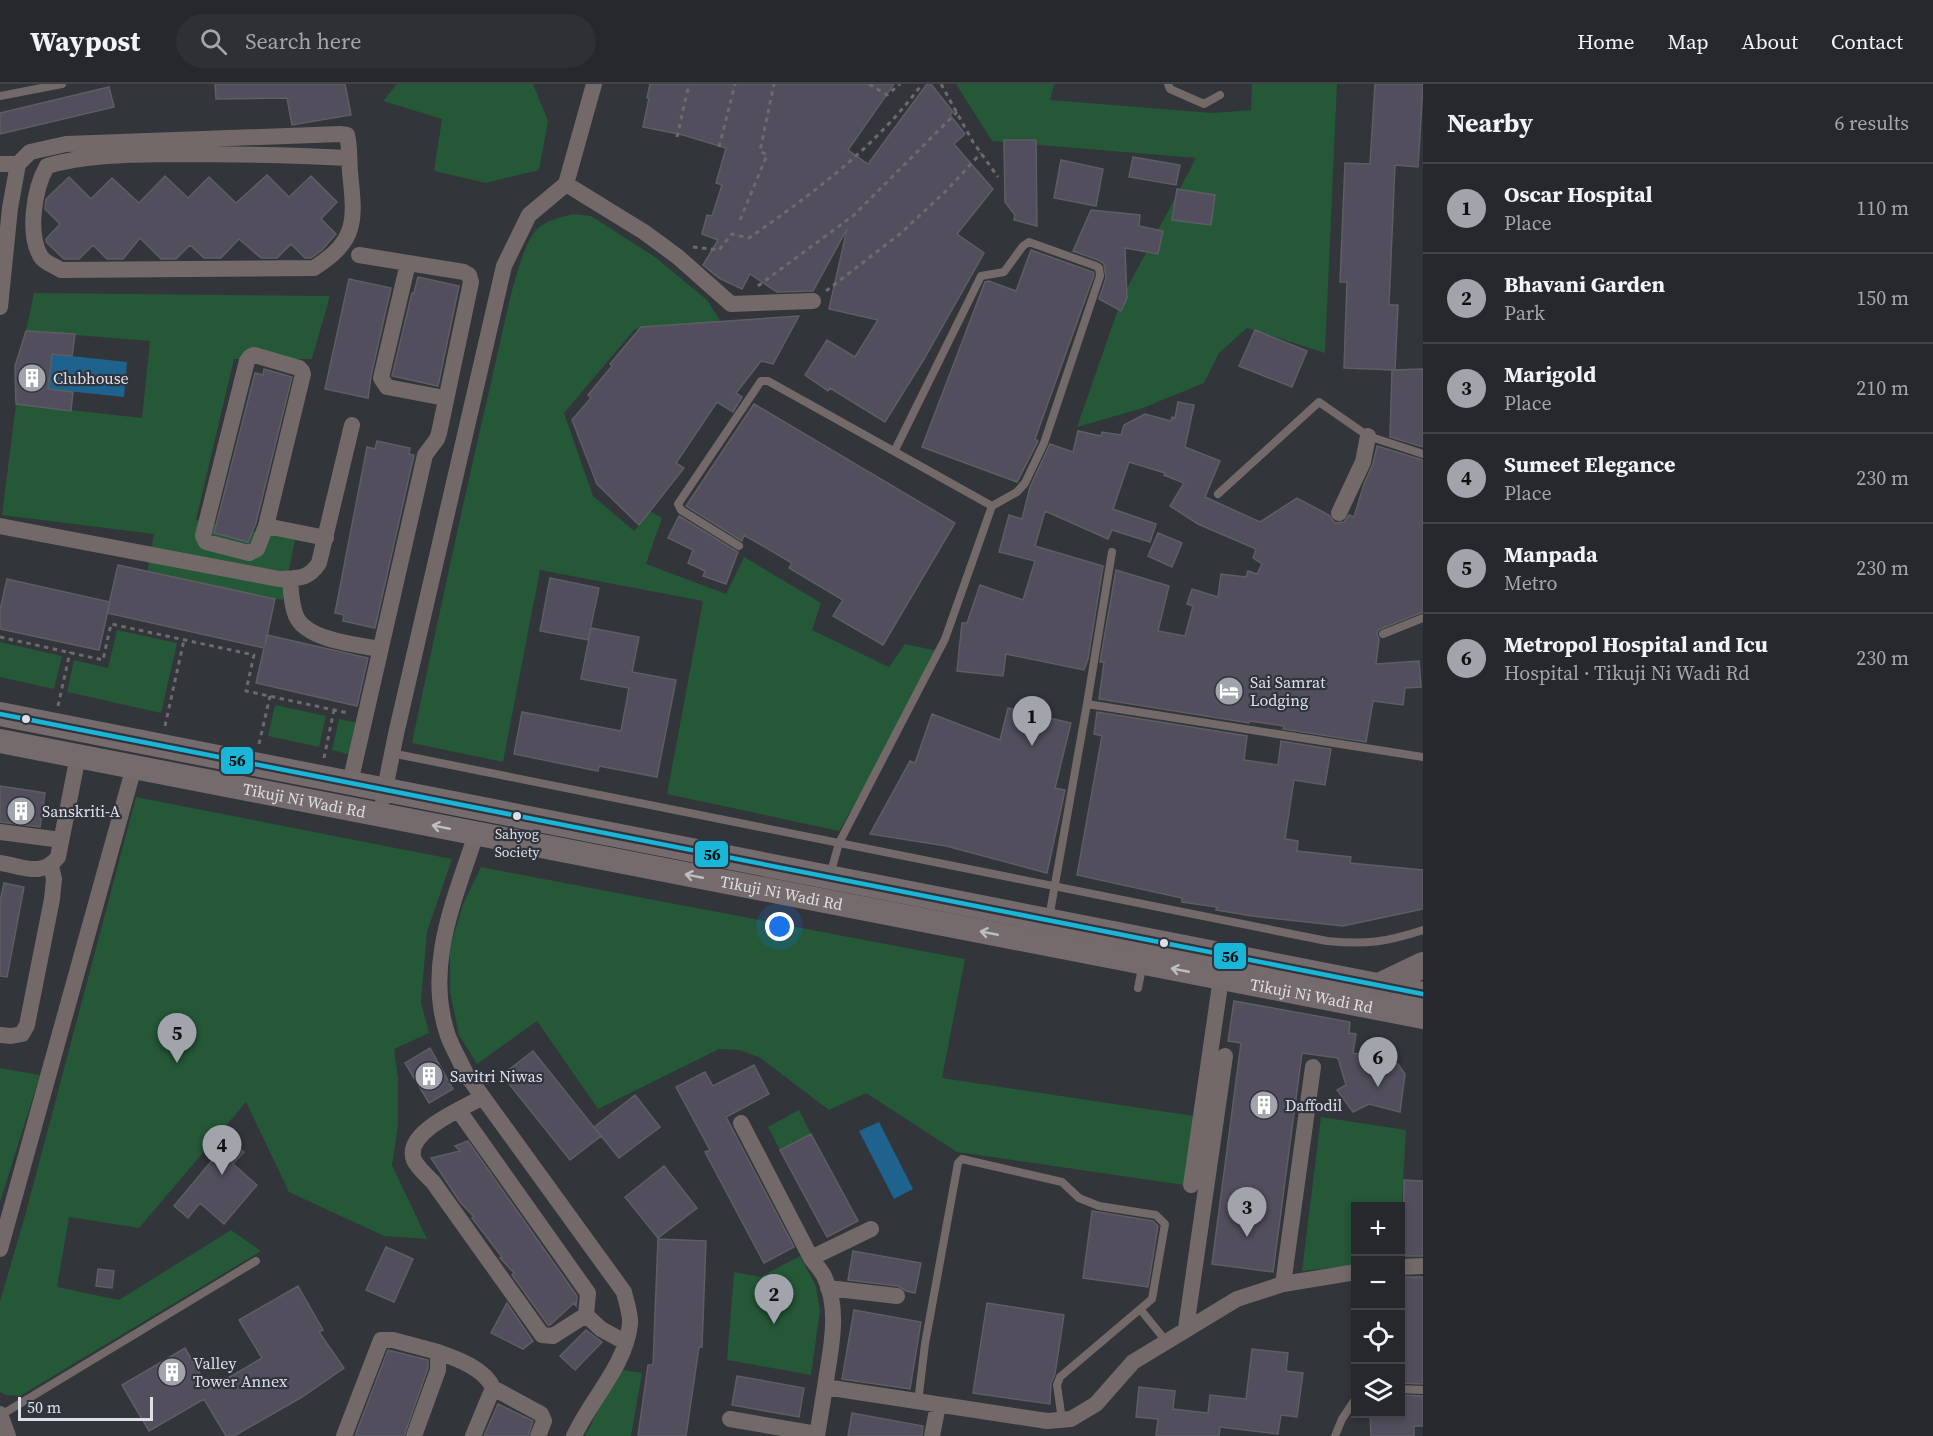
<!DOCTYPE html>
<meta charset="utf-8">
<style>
body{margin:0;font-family:"Source Serif 4",serif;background:#2e3034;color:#f1f3f6}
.controls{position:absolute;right:18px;bottom:18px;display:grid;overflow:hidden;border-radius:0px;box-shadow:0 3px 9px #0003}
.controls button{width:54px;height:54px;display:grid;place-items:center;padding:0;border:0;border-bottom:2px solid #424448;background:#26282c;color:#f1f3f6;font:30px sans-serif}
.scale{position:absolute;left:18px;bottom:15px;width:135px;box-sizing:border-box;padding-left:6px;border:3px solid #dde0e6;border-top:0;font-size:16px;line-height:21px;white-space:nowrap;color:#dde0e6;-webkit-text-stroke:4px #2f343e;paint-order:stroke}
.you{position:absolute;left:780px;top:843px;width:21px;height:21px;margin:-15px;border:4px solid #fff;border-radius:50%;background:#1a73e8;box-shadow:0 0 0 9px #1a73e833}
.badge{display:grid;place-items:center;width:39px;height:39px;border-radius:50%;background:#a1a4aa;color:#111;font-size:20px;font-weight:700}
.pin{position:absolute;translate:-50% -50px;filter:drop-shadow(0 2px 3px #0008)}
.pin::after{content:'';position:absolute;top:32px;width:21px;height:18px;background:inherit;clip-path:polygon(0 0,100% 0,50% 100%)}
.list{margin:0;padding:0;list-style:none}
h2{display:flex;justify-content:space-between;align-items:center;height:78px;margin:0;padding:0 24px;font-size:26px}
h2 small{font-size:20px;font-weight:400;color:#a4a6a9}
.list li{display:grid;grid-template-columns:39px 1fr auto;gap:18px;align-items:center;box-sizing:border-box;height:90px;padding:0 24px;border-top:2px solid #424448}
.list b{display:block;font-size:22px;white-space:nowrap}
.list p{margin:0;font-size:20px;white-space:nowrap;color:#a4a6a9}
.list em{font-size:20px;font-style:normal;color:#a4a6a9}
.icon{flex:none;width:33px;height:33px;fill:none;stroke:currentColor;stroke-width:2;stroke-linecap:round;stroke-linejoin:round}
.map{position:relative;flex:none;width:1423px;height:1352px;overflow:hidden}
header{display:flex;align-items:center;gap:36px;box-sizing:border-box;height:84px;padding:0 30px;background:#26282c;border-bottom:2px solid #424448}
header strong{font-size:28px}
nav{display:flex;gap:33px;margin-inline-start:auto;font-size:21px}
.search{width:420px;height:54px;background:#2e3034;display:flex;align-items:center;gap:15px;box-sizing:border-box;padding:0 21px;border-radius:33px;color:#a4a6a9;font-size:22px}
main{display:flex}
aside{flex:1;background:#26282c}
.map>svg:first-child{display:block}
.green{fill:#245837}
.water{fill:#1e638e}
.building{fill:#524e5d;stroke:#5d5e62;stroke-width:1.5}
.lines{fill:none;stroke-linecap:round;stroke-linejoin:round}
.path{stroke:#6e6a6c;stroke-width:3;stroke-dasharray:4.5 4.5;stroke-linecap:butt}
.lane{stroke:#736969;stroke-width:8}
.street{stroke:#736969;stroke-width:16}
.secondary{stroke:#756b6c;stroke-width:24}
.primary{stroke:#73696a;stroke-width:26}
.bus-1-casing{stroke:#2f343e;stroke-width:9}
.bus-1{stroke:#1ab6d8;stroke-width:4.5}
.oneway{stroke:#bebdc1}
.bus-dot{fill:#dde0e6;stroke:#2f343e;stroke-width:2}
.labels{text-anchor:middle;stroke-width:4.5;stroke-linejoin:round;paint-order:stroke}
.bus-label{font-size:14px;fill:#dde0e6;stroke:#2f343e}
.poi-label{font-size:16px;fill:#dde0e6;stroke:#2f343e;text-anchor:start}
.street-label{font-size:16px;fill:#dde0e6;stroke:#2f343e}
.line-badge{stroke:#2f343e;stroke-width:2}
.pale-badge-label{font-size:16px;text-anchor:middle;font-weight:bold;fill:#111}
</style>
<header>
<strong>Waypost</strong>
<div class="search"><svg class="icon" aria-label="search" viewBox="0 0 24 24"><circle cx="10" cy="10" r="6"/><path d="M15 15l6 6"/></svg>Search here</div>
<nav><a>Home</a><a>Map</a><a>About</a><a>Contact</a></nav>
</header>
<main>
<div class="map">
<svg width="1423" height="1352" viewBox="0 0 1423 1352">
<rect width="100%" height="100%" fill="#32353a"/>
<path class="green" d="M397,0H533L548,37L539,86L486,99L434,87L442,35L383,17Z
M956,0H1054L1050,16L1213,29L1251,26L1252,0H1337L1325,269L1247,244L1219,269L1204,299L1143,324L1077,343L1122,214L1196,74L992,57Z
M573,130L591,132L655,173L707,216L724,242L635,245L564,329L593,412L634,447L650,427L662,434L646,480L726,510L744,473L821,519L812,546L889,583L905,560L938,567L923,602L839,747L667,710L703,517L540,486L503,678L412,659C439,530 467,401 497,272C504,243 518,166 536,146C544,137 561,133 573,130Z
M34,209L330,212L312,275H234L196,436L295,456L283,516L147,490L154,450L2,431L16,320L142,334L150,257L26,247Z
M117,546L177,559L161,629L67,608L74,576L108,584Z
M0,558L62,572L54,605L0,593Z
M275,621L326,632L319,663L268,652Z
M339,635L363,640L356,672L332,666Z
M136,713L452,775L427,848L421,918L429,949L394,965L398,994V1041L392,1081L427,1155L384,1152L289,1108L246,1018L139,1144L69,1133L57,1203L119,1216L231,1146L261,1167L20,1312L6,1311L0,1308V1217L25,1132Z
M481,783L965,875L942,994L1194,1032L1184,1101L957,1068L866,1009L829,1026L759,973L739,966L719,965L598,1025L537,937L477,980L459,951L450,908V864L463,820Z
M0,984L40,991L0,1118Z
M799,1026L811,1050L780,1066L768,1043Z
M1321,1033L1406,1046L1401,1133L1400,1122H1356L1355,1181L1302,1187Z
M800,1172L816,1202L820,1226L811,1291L727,1276L734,1188L760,1193Z
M623,1286L642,1289L631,1352H585L601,1321Z"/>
<path class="water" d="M52,270L127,278L124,313L48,305Z
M879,1038L913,1105L894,1115L859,1047Z"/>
<path class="building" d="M215,0H345L351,31L292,41L287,14L216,15Z
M650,0H894L848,66L868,80L927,0H931L953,28L950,31L965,50L954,60L993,105L957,150L984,169L924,275L885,338L830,304L828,307L805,291L827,256L855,273L878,236L829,225L847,145L813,207L777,208L750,190L742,205L719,194L703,181L718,156L702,150L707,131L712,132L722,101L716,99L726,64L683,51L643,43L649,14H647Z
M1375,0H1423L1418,83L1395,81L1389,221H1398L1395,286L1344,284L1347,198H1340L1345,79L1370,80Z
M109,3L114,23L0,50V29Z
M1004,56H1036L1037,142L1014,136L1015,131L1005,118Z
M1133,73L1180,81L1176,101L1129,93Z
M1061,76L1103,85L1096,122L1054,114Z
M267,91L289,113L311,92L337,118L321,135L336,150L322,166L311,174H305L291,160L277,174H261L239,155L221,174H204L190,161L176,175H161L140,154L123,175H107L93,161L79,175H64L46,158V155L60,140L45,125L46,115L69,93L91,115L112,94L139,119L165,92L188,114L209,93L236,119Z
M1177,105L1215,111L1211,141L1172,136Z
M1091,126L1140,131L1139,142L1163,147L1158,170L1125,164L1127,214L1121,227L1099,215L1106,194L1104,180L1098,176L1073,167Z
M1031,166L1093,188L1094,191L1035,355L1038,357L1017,398L922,363L985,198L989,197L1016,207Z
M418,193L459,202L438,302L392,292L412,209H414Z
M349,195L391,204L371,292L368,314L325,305Z
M799,232L773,280L761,277L736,309L742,313L733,328L717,318L676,379L684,384L639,441L597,400L572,336L591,314L588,311L612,282L610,280L641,243Z
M1255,246L1307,267L1292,303L1239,282Z
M26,247L75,250L72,272L52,270L48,305L73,308L71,327L16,320L15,282Z
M264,285L292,293L256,439L248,458L214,449L255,289L263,291Z
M1423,285V363L1390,353L1392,286Z
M1178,318L1194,321L1185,363L1220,377L1205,413L1260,438L1297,414L1329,431L1335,439L1344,438L1349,431L1354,433L1364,400L1373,380L1377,362L1423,376V528L1378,546L1377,550L1379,555L1376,580L1419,577L1421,603L1405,604L1403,621L1373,617L1366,658L1283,645L1284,642L1250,637L1249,639L1099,615L1104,578H1100L1116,486L1169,502L1158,547L1185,552L1193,522L1187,520L1192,505L1218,513L1221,490L1246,493L1248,487L1257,490L1262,480L1253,474L1256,465L1198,440L1170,422L1184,399L1164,391L1165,389L1129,378L1113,425L1156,440L1150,458L1112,446L1108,455L1045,427L1035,462L1103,482L1088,575L1084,586L1006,570L1003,592L957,587L962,539H967L980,501L1023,516L1035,477L999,468L1009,431L1022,435L1030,403L1050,360L1073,368L1078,347L1101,352L1102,348L1121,351L1124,341L1145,330L1171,337L1172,333L1175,334Z
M754,320L955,439L883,561L833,532L843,516L789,484L792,479L744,451L742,457L686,422Z
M377,357L410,364L409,370L414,371L375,544L343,537L344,531L335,529L367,363L375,365Z
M679,432L738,468L726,500L703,492L705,487L688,479L693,466L668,454Z
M1158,449L1182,459L1172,483L1148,472Z
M118,481L275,515L265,561L267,551L368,574L357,622L256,599L264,564L107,529Z
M550,494L599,504L588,556L540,547Z
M7,495L110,518L99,566L0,545V526Z
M591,544L639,553L632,588L676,596L657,693L599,682L598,687L514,670L522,628L621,647L629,604L581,595Z
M1008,624L1071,639L1055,704L1065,706L1047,789L946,762L870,750L910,677L915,679L932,630L1000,656Z
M1097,628L1247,652L1244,676L1278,681L1281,657L1331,665L1325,701L1294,696L1285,755L1298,757L1297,767L1351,773L1350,779L1423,786V825L1343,842L1252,832L1216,826L1217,823L1182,818V814L1077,791L1102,652L1094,650Z
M0,702L45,709L40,743L0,738Z
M4,799L24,803L7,893L0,892V818Z
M1234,917L1350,938L1349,949L1356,950L1353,969L1384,974L1398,980L1405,990L1400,1028L1369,1020L1353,1028L1337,1006L1346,1001L1338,974L1302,969L1273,1188L1212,1180L1241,959L1228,957Z
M430,964L453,1005L429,1019L405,979Z
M533,967L601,1052L570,1076L502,991Z
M754,981L769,1010L726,1033L794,1163L764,1179L705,1068L710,1066L676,1003L705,988L713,1002Z
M635,1011L660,1043L619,1074L594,1043Z
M811,1050L858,1137L827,1153L780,1066Z
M229,1056L244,1068L233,1080L257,1101L224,1140L200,1119L188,1134L174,1122Z
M468,1057L577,1212L576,1222L574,1219L550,1241H548L512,1191L514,1189L500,1174L502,1173L472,1134L474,1133L460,1118L431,1074L460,1067L455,1062Z
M664,1082L697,1124L658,1154L625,1113Z
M1404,1096L1423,1097V1172H1403Z
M1092,1127L1153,1137L1158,1142L1148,1203L1083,1194Z
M658,1155L706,1157L702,1263H699L686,1352H638L648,1281H653Z
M386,1163L413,1175L394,1218L366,1206Z
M853,1167L921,1179L915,1209L906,1207L898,1202L848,1196Z
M98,1185L114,1187L112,1204L96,1202Z
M1401,1193H1423V1300L1401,1299Z
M298,1202L323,1246L319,1248L344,1284L302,1313L234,1352H226L204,1315L149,1347L122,1301L185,1264L209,1305L262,1274L239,1236Z
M507,1219L533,1257L523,1265L491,1249Z
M987,1219L1064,1231L1055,1290L1051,1299L1050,1320L973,1309Z
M854,1226L921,1238L910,1305L842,1295Z
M586,1246L602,1258L575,1286L560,1272Z
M1252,1265L1288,1269L1286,1287L1303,1289L1297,1333L1281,1331L1278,1350L1220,1343L1219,1352H1156L1158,1335L1136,1333L1139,1303L1175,1307L1173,1325L1190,1327L1208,1329L1210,1311L1246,1315Z
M388,1266L428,1276V1284L404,1352H355Z
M737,1292L804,1304L799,1333L732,1321Z
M1401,1311L1423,1312V1342H1414V1352H1371L1370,1329H1401Z
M498,1320L533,1337L528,1352H484Z
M852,1329L923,1342L922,1352H848Z"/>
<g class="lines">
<path class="path" d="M869,0L887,11L900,0
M941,0L973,58L998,93
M677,53L689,0
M719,63L735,0
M740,136L767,71L760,67L774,0
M693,163L719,166L732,150L749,154C812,110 876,63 922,0
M758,202L854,131L957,28
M826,207L901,149L947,106L981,69
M0,553L103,576L111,540L254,571L246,607L348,629
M58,622L70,568
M165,642L184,556
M259,660L270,612
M324,674L334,626"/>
<path class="lane" d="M1168,0L1170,5L1204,20L1220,11
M0,12L62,0
M895,366L981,192L1004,188L1023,162L1029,158L1096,182L1099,184L1100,192L1044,359L1025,399L1017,408L992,422
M1218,410L1319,318L1368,352L1423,370
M739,462L681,426L678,420L761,297H768L992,422L945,555L839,759L830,791
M1383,550L1423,534
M1087,620L1112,468
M391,669L1327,857C1366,861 1386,858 1423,846
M1049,834L1087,620L1423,673
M1138,904L1143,879
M1140,1225L1166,1257
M1400,1305L1423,1306
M918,1318L925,1260L958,1079L962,1075L1062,1098L1079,1114L1099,1122L1156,1131L1165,1140L1152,1215L1060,1293L1057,1301L1062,1336
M1,1331L256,1177
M1335,1352L1342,1335L1356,1314"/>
<path class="street" d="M0,80H18L10,124L0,223
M18,80L30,68L66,60L340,50L347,51C350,63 349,76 350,88C355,136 358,156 314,184L61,186C55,182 45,179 41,173C27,150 34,105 47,82C88,70 132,71 174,70C233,70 290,71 348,74
M566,100L644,148L678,173L731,220L813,217
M408,179L381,294L387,303L445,314
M254,271L299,284L302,287L303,290L266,442L257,465L249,469L206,458L203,452L247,277L250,273Z
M1339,429L1363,378L1368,352
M0,442L279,495C298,494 308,496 319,479L352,341
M266,442L326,454
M290,495C291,507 291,520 296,532C306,556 357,561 380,565
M350,699L425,371L437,355L439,349L471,198L469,191L464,188L359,171
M383,715L396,650L504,182L529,131L566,100L594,0
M0,748L61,756
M476,750C455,815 424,882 448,952C453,965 460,977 466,990L624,1208C626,1218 631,1230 630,1240C626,1281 591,1315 574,1352
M0,779C22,782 42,794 58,773L78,672
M0,951L11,952L22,950L27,941L52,815L54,795L51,782
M483,1013C464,1024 403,1048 414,1076C417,1083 427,1092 433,1098L542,1251L553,1252L586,1231L601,1245L625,1258
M459,1027L588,1209L586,1231
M741,1039L811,1174C815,1180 821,1186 824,1192C841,1227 830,1267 825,1303
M1191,1101L1221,894
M0,1165L134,683
M811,1174L871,1145
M1400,1183L1423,1182
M1283,1200L1313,983
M828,1204L897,1212
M1186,1244L1225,972
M438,1268C458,1275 485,1285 493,1304L473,1352
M493,1304L541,1330L544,1337L538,1352
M0,1330L8,1352
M730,1335L817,1350
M344,1352L381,1256H393L438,1268V1286L414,1352
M817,1352L825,1303L1047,1337L1071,1335L1096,1320L1133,1278L1237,1215L1283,1200L1356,1188
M932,1352L938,1321"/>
<g class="secondary">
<path d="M0,630L1423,910"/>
<path id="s1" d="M0,657L1423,933"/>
</g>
<path class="primary" d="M1381,901L1423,881"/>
<g class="bus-1-casing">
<path id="bus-1" d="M0,630L1423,910"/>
</g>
<use href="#bus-1" class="bus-1"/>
</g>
<defs><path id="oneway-shaft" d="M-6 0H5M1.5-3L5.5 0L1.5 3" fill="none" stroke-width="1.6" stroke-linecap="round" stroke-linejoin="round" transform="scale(1.5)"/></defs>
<g class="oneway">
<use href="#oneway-shaft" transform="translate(441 743) rotate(-169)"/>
<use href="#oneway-shaft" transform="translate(694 792) rotate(-169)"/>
<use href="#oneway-shaft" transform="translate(989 849) rotate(-169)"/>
<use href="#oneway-shaft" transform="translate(1180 886) rotate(-169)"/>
</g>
<defs>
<g id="building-disc" transform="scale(1.5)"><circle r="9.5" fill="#a1a4aa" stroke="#2f343e"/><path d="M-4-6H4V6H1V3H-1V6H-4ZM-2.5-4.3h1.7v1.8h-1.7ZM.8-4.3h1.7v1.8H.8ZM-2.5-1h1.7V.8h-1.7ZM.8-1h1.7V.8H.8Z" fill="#fff"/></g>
<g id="hotel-disc" transform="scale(1.5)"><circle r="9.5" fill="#a1a4aa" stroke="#2f343e"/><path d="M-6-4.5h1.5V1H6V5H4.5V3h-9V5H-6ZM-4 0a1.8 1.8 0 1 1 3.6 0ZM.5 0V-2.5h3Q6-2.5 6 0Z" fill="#fff"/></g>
</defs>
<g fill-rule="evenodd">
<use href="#building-disc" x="32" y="294"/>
<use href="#hotel-disc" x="1229" y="607"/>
<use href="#building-disc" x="21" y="727"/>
<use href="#building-disc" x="429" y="992"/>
<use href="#building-disc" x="1264" y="1021"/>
<use href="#building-disc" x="172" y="1288"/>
</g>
<g class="bus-dot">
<circle cx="26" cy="635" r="5"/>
<circle cx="517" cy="732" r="5"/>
<circle cx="1164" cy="859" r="5"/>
</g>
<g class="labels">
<g class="bus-label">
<text x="517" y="755">Sahyog<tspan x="517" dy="18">Society</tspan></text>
</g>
<g class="poi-label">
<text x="53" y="300">Clubhouse</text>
<text x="1250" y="604">Sai Samrat<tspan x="1250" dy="18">Lodging</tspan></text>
<text x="42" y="733">Sanskriti-A</text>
<text x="450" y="998">Savitri Niwas</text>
<text x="1285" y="1027">Daffodil</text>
<text x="193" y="1285">Valley<tspan x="193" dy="18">Tower Annex</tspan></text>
</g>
<g class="street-label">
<text dy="6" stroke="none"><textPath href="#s1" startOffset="310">Tikuji Ni Wadi Rd</textPath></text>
<text dy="6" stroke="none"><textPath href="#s1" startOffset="796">Tikuji Ni Wadi Rd</textPath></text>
<text dy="6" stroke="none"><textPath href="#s1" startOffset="1336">Tikuji Ni Wadi Rd</textPath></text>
</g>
</g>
<g class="line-badge">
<rect x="220" y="662" width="34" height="29" rx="6" fill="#1ab6d8"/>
<rect x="694" y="756" width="35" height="28" rx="6" fill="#1ab6d8"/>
<rect x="1213" y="858" width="34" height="28" rx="6" fill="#1ab6d8"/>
</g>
<g class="pale-badge-label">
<text x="237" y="682">56</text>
<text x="712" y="776">56</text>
<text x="1230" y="878">56</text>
</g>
</svg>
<div class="controls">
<button>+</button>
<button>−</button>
<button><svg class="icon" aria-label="locate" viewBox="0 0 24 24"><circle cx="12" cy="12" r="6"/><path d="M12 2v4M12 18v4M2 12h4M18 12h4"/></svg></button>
<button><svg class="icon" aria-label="layers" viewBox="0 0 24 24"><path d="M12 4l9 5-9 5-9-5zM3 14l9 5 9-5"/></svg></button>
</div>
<div class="scale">50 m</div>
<div class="you"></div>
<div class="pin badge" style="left:1032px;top:662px">1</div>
<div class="pin badge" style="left:774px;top:1240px">2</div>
<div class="pin badge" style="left:1247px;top:1153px">3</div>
<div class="pin badge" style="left:222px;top:1091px">4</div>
<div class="pin badge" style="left:177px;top:979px">5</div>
<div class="pin badge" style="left:1378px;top:1003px">6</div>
</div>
<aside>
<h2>Nearby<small>6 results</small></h2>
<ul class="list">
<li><span class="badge">1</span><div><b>Oscar Hospital</b><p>Place</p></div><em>110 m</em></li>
<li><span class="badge">2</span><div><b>Bhavani Garden</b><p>Park</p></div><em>150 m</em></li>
<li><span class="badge">3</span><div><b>Marigold</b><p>Place</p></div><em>210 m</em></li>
<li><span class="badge">4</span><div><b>Sumeet Elegance</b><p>Place</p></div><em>230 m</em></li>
<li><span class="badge">5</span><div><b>Manpada</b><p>Metro</p></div><em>230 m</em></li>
<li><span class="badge">6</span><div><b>Metropol Hospital and Icu</b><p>Hospital · Tikuji Ni Wadi Rd</p></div><em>230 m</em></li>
</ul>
</aside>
</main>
